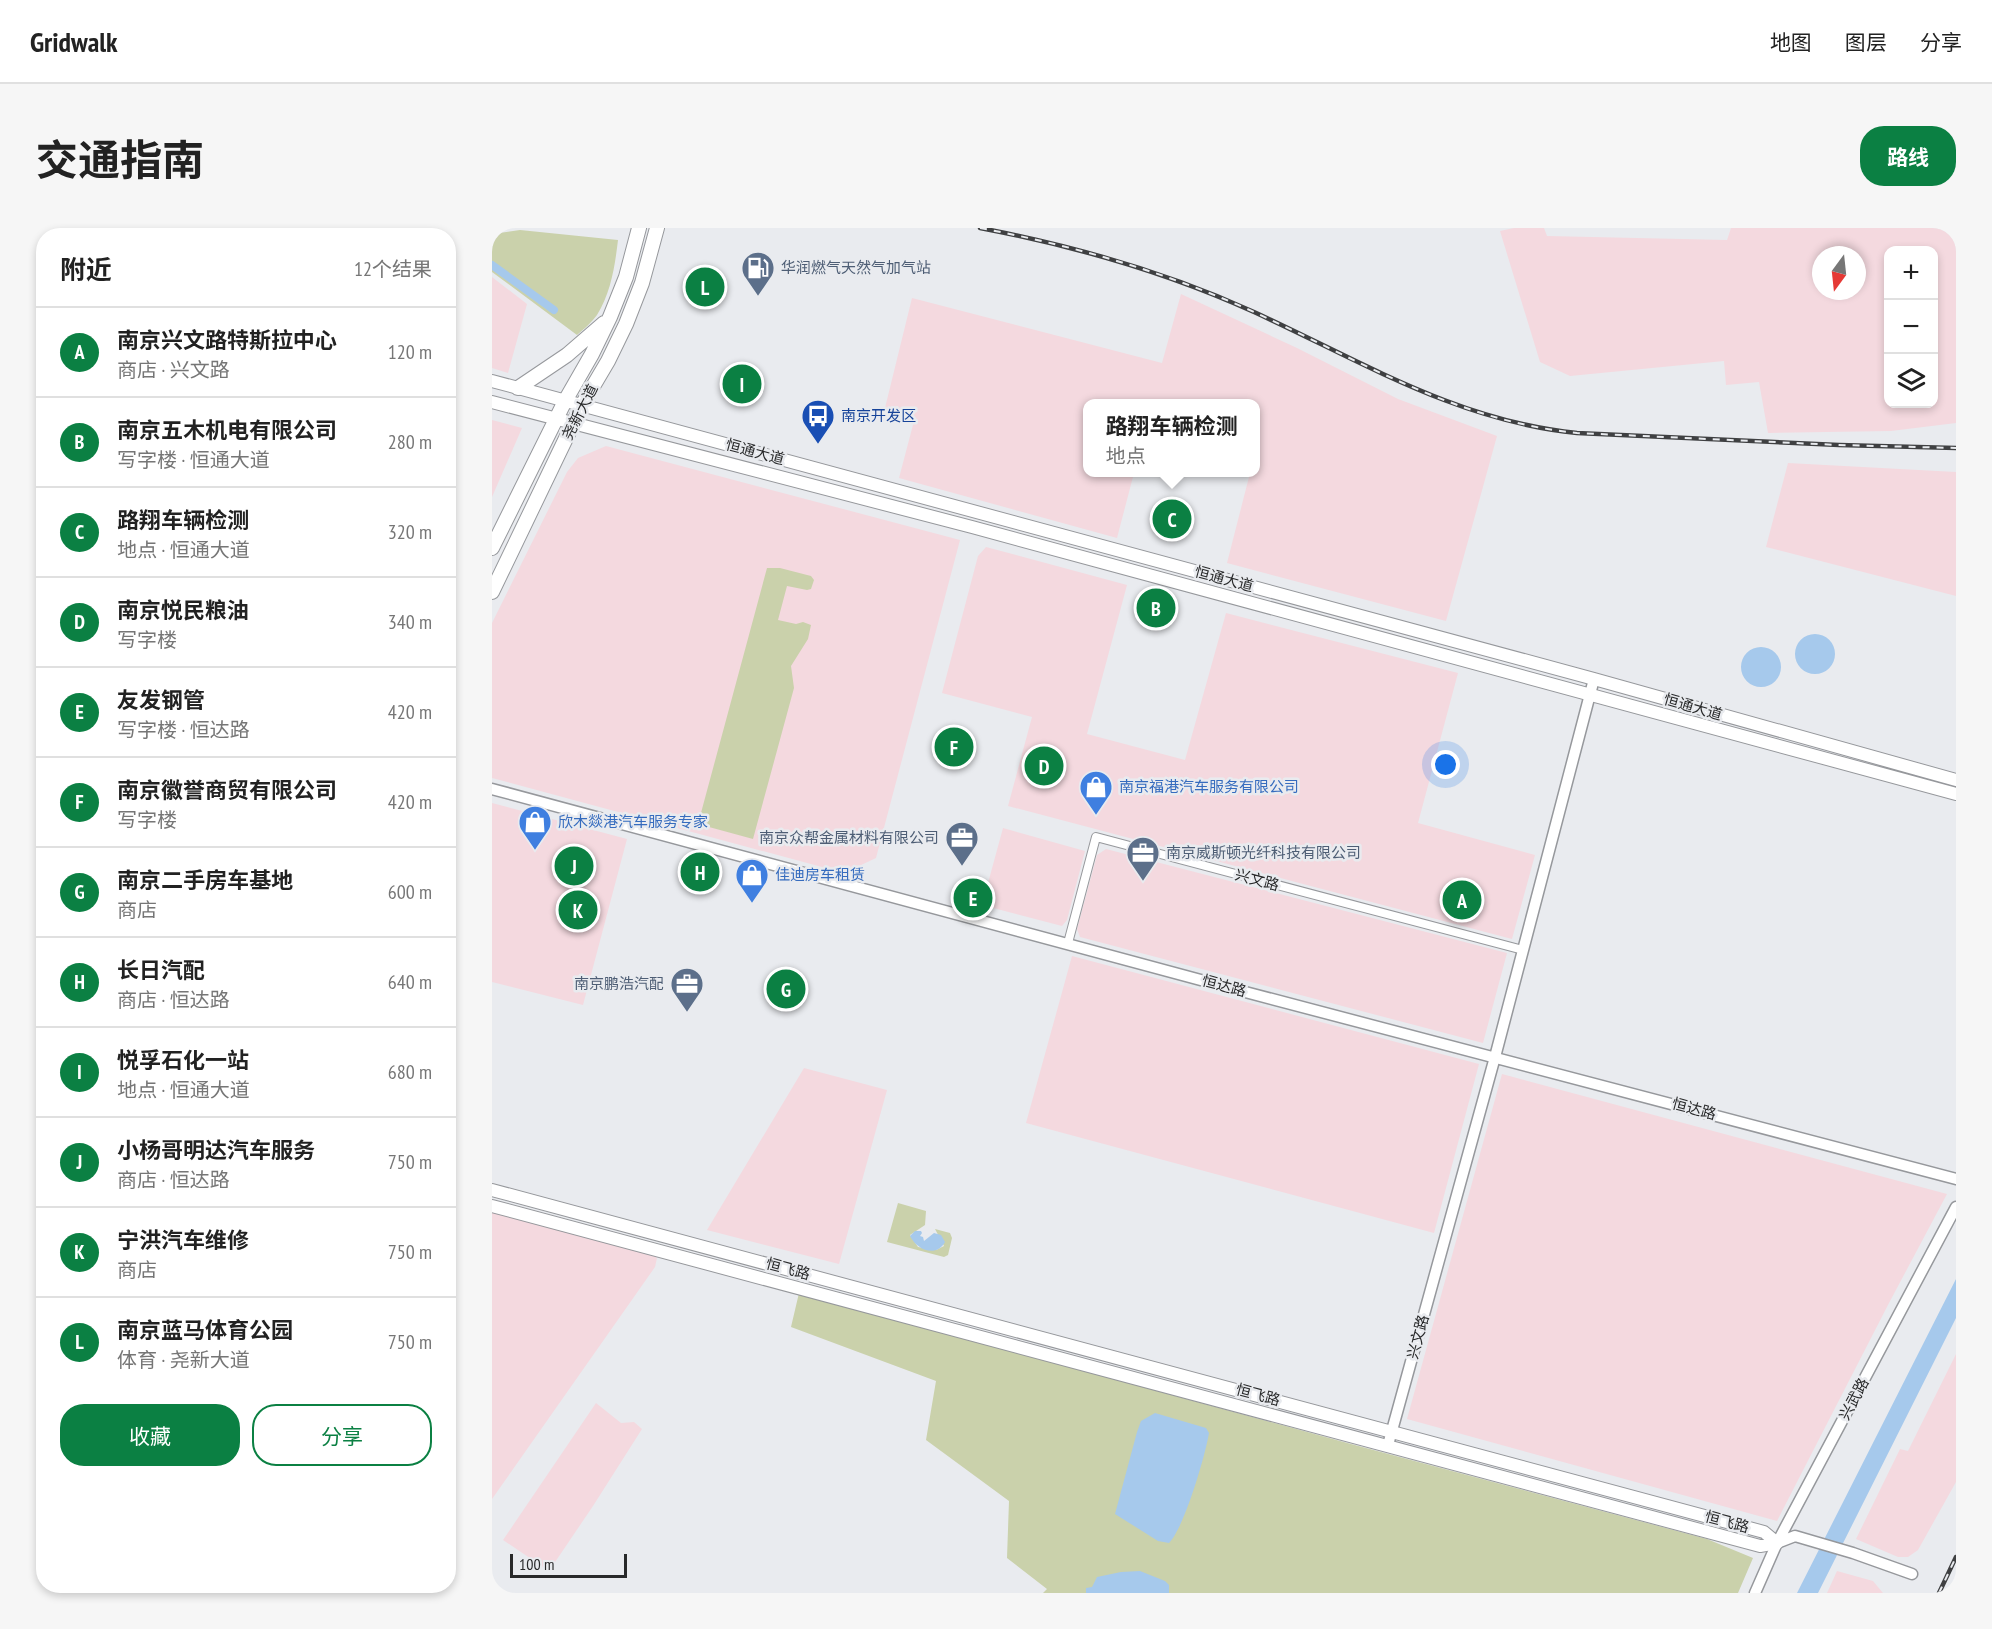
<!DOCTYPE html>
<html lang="zh">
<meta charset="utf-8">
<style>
body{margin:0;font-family:"PT Sans Narrow","Noto Sans SC",sans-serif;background:#f6f6f6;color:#222}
.controls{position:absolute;right:18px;top:18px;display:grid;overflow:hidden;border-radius:12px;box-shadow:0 3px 9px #0003}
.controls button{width:54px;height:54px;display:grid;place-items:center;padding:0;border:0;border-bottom:2px solid #e0e0e0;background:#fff;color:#222;font:30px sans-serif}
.compass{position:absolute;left:1320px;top:18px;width:54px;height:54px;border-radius:50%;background:#fff;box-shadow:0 3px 9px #0003;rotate:195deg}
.scale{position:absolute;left:18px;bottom:15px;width:117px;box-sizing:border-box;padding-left:6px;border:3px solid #28292a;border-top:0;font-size:16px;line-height:21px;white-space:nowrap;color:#28292a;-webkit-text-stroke:4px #e9ebef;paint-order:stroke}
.you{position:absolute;left:954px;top:537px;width:21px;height:21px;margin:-15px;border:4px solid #fff;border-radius:50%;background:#1a73e8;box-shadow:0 0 0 9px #1a73e833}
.badge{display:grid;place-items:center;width:39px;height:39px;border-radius:50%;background:#0b8043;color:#fff;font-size:20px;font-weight:700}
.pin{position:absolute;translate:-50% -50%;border:3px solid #fff;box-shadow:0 2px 6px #0006}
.popup{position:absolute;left:591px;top:171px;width:177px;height:78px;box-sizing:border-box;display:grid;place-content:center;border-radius:12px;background:#fff;filter:drop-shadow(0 2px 4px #0005);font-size:20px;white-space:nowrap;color:#767676}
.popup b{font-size:22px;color:#222}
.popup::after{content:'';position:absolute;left:50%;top:100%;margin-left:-12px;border:12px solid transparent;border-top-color:#fff}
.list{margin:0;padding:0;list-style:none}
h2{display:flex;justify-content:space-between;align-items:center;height:78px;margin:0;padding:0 24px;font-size:26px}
h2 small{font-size:20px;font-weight:400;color:#767676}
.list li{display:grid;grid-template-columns:39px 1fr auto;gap:18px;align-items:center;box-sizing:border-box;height:90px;padding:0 24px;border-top:2px solid #e0e0e0}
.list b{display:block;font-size:22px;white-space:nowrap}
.list p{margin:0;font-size:20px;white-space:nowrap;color:#767676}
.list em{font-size:20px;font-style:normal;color:#767676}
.actions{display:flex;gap:12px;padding:18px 24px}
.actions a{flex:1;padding:14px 0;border:2px solid #0b8043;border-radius:24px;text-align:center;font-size:21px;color:#0b8043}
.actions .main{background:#0b8043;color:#fff}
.icon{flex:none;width:33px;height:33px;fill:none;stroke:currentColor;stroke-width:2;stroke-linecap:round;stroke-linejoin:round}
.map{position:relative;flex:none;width:1464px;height:1365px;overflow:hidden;border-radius:24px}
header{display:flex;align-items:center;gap:36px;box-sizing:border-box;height:84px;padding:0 30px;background:#fff;border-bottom:2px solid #e0e0e0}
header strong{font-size:28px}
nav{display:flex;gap:33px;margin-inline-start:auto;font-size:21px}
.intro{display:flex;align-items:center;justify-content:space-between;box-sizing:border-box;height:144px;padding:0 36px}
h1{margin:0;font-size:42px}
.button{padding:15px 27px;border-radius:24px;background:#0b8043;color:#fff;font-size:21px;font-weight:700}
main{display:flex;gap:36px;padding:0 36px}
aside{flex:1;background:#fff;border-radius:24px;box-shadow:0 3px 9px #0003}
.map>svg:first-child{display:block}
.industrial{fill:#f4d9df;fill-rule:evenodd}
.green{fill:#cad1ab}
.water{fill:#a6c9ec}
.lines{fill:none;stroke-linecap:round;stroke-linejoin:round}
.canal{stroke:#a6c9ec;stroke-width:8}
.minor-casing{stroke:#96989c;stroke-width:10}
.tertiary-casing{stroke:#96989c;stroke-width:13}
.secondary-casing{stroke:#96989c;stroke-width:14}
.primary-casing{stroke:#96989c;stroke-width:16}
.minor{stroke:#fff;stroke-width:8}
.tertiary{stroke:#fff;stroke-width:10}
.secondary{stroke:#fff;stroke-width:12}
.primary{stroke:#fff;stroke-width:14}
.rail-casing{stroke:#3f4042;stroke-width:4.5}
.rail{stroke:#e9ebef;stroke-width:2;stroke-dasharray:7;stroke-linecap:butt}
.labels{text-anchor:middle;stroke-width:5;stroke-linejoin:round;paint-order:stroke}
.service-label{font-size:15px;fill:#4e5e75;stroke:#e9ebef;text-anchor:start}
.street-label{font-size:15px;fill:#28292a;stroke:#e9ebef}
.transit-label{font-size:15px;fill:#164399;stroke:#e9ebef;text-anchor:start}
.shop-label{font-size:15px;fill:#366cbe;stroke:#e9ebef;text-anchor:start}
</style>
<header>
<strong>Gridwalk</strong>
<nav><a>地图</a><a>图层</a><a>分享</a></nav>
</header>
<div class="intro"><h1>交通指南</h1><a class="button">路线</a></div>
<main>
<aside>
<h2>附近<small>12个结果</small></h2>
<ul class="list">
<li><span class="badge">A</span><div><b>南京兴文路特斯拉中心</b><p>商店 · 兴文路</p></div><em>120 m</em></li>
<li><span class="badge">B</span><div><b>南京五木机电有限公司</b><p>写字楼 · 恒通大道</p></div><em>280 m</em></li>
<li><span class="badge">C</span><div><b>路翔车辆检测</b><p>地点 · 恒通大道</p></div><em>320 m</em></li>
<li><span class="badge">D</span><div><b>南京悦民粮油</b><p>写字楼</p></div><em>340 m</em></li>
<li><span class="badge">E</span><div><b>友发钢管</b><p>写字楼 · 恒达路</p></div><em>420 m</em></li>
<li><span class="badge">F</span><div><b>南京徽誉商贸有限公司</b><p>写字楼</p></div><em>420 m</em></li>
<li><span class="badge">G</span><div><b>南京二手房车基地</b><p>商店</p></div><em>600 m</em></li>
<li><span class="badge">H</span><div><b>长日汽配</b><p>商店 · 恒达路</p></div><em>640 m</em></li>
<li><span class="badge">I</span><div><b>悦孚石化一站</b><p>地点 · 恒通大道</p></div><em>680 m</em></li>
<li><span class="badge">J</span><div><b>小杨哥明达汽车服务</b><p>商店 · 恒达路</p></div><em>750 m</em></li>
<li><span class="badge">K</span><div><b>宁洪汽车维修</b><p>商店</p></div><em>750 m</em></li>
<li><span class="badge">L</span><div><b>南京蓝马体育公园</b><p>体育 · 尧新大道</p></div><em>750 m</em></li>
</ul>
<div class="actions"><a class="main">收藏</a><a>分享</a></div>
</aside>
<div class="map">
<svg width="1464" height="1365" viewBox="0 0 1464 1365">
<rect width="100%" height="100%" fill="#e9ebef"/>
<path class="industrial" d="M1022,0H1052L1055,8L1235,12L1239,0H1464V195L1399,203L1276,205L1267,154L1234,157L1232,133L1078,148L1048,134L1008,3ZM1396,22H1442V176H1396ZM1329,27H1365V63H1329Z
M0,49L35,76L16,145L0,140Z
M689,66L805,120L906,171L1005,208L954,393L735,335L758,245L764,244V176H596V244L642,245L625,310L407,250L422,193L392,184L420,70L670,135Z
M0,192L30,200L0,269Z
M114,218L468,312L384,630L352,645L0,550V395L75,244L86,230Z
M1296,235L1464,244V368L1274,319Z
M494,319L635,357L595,506L693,532L734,385L966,445L926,595L1043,627L1020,711L516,578L540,489L450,465L486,328Z
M0,575L135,611L91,777L0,754Z
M511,600L593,623L575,692L570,698L490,677Z
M614,621L1015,725L991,815L588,709L585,701L605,627Z
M580,728L987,836L942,1005L534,895Z
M312,840L395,862L347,1036L215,1002Z
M1010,846L1455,966L1397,1075L1285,1293L915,1191Z
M0,983L159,1025L165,1030L163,1039L0,1271Z
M1464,1126V1254L1426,1322L1416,1329H1406L1364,1311L1408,1221L1416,1223Z
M104,1175L129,1195L142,1194L150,1201L101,1278L57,1343L11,1312Z
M1345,1343L1381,1353L1391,1365H1335Z"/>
<path class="green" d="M28,2L126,12C123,37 119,65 105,87C100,94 92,101 85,107L0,44V6Z
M275,340H288L319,348L322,352L319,361L315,362L295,358L286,392L304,396L311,394L319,397L316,411L299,438L302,460L261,611L206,596Z
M406,975L434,983L433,997L418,1007L426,1019L444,1022L452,1018L443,1001L458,1005L460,1010L456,1027L452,1029L395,1014Z
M307,1065L859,1216L1215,1311L1261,1330L1246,1365H551L555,1361L515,1330L517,1273L434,1212L444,1153L299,1099Z"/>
<path class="water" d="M1303 426a20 20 0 1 1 40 0a20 20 0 1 1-40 0Z
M1249 439a20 20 0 1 1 40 0a20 20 0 1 1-40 0Z
M423,1003H429L430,1005L428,1008L431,1009L432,1013L442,1005L449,1007L453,1014C444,1030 425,1022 418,1008Z
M1464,1051V1090L1326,1365H1305Z
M663,1185L714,1200L717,1205C713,1229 692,1300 677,1315L666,1313L623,1286L645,1204L649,1193Z
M648,1343L673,1353L677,1357V1365H594V1360L600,1359L605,1349L629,1344Z"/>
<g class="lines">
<path class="canal" d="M0,37L62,82"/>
<g class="minor-casing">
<path id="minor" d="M576,715L604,609L1031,722"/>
</g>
<g class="tertiary-casing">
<path id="tertiary" d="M0,561L757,765L1464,951
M896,1217L1003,829L1102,451
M1285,1315L1303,1308L1361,1325L1420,1346
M1263,1365L1285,1315L1464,979"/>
</g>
<g class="secondary-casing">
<path id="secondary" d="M0,153L1102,451L1464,552
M0,174L480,299L1464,566
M0,962L1272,1304L1285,1315
M0,978L1268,1318L1285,1315"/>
</g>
<g class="primary-casing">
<path id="primary" d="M26,160L75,127L112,95
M0,320L73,173L100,126L118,89L134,49L147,0
M0,364L90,177L116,133L134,96L150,55L165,0"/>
</g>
<use href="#minor" class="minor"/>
<use href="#tertiary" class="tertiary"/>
<use href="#secondary" class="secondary"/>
<use href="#primary" class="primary"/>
<g class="rail-casing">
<path id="rail" d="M488,0C583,18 674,44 762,84C869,133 965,193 1085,205L1347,217L1464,220
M1447,1365L1464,1329"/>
</g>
<use href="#rail" class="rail"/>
</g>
<defs>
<g id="fuel-pin" transform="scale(1.725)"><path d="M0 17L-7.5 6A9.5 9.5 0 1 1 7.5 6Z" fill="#5c6f8a" stroke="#e9ebef"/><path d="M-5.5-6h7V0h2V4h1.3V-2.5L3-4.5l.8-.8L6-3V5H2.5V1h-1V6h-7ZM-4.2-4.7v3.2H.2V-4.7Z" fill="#fff"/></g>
<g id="bus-pin" transform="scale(1.725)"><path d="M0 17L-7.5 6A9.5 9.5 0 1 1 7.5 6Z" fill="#1a4fb4" stroke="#e9ebef"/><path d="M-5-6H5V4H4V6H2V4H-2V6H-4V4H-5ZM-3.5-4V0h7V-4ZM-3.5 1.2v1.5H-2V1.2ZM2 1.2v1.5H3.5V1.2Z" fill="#fff"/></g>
<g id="shop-pin" transform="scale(1.725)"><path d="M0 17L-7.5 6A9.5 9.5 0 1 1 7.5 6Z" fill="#3f7fe0" stroke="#e9ebef"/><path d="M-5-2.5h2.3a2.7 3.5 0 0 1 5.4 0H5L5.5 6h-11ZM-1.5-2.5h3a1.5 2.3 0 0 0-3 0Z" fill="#fff"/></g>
<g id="office-pin" transform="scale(1.725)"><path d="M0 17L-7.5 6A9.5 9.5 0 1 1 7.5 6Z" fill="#5c6f8a" stroke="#e9ebef"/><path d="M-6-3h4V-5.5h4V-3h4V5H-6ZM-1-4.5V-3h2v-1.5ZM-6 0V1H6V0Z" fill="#fff"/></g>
</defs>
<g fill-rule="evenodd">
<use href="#fuel-pin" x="266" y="40"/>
<use href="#bus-pin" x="326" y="188"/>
<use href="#shop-pin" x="604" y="559"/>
<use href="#shop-pin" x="43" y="594"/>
<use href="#office-pin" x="470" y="610"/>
<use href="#office-pin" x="651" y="625"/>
<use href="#shop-pin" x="260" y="647"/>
<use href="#office-pin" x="195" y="756"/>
</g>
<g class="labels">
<g class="service-label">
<text x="289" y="45">华润燃气天然气加气站</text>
<text x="447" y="615" text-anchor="end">南京众帮金属材料有限公司</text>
<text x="674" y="630">南京威斯顿光纤科技有限公司</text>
<text x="172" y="761" text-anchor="end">南京鹏浩汽配</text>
</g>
<g class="street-label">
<text transform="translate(88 184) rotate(-63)" y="5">尧新大道</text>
<text transform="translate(263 224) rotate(15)" y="5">恒通大道</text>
<text transform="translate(732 351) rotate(15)" y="5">恒通大道</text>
<text transform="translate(1201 479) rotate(16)" y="5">恒通大道</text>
<text transform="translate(765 652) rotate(15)" y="5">兴文路</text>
<text transform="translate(732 758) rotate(15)" y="5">恒达路</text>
<text transform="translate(1202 881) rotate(15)" y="5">恒达路</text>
<text transform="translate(296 1041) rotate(15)" y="5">恒飞路</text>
<text transform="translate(926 1109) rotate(-75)" y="5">兴文路</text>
<text transform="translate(766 1167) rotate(15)" y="5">恒飞路</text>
<text transform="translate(1362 1171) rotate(-62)" y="5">兴武路</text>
<text transform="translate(1235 1294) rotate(15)" y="5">恒飞路</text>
</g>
<g class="transit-label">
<text x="349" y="193">南京开发区</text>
</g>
<g class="shop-label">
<text x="627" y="564">南京福港汽车服务有限公司</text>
<text x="66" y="599">欣木燚港汽车服务专家</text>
<text x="283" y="652">佳迪房车租赁</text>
</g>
</g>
</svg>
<div class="controls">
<button>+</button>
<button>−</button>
<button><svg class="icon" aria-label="layers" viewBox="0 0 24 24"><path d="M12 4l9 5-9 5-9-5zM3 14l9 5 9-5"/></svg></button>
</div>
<svg class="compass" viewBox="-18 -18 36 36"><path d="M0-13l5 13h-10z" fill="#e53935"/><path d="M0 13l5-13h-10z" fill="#767676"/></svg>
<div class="scale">100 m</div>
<div class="you"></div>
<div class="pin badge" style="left:970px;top:672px">A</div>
<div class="pin badge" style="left:664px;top:380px">B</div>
<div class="pin badge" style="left:680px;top:291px">C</div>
<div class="popup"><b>路翔车辆检测</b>地点</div>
<div class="pin badge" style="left:552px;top:538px">D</div>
<div class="pin badge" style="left:481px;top:670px">E</div>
<div class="pin badge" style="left:462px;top:519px">F</div>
<div class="pin badge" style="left:294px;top:761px">G</div>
<div class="pin badge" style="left:208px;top:644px">H</div>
<div class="pin badge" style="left:250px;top:156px">I</div>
<div class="pin badge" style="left:82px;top:638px">J</div>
<div class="pin badge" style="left:86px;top:682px">K</div>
<div class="pin badge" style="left:213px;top:59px">L</div>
</div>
</main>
